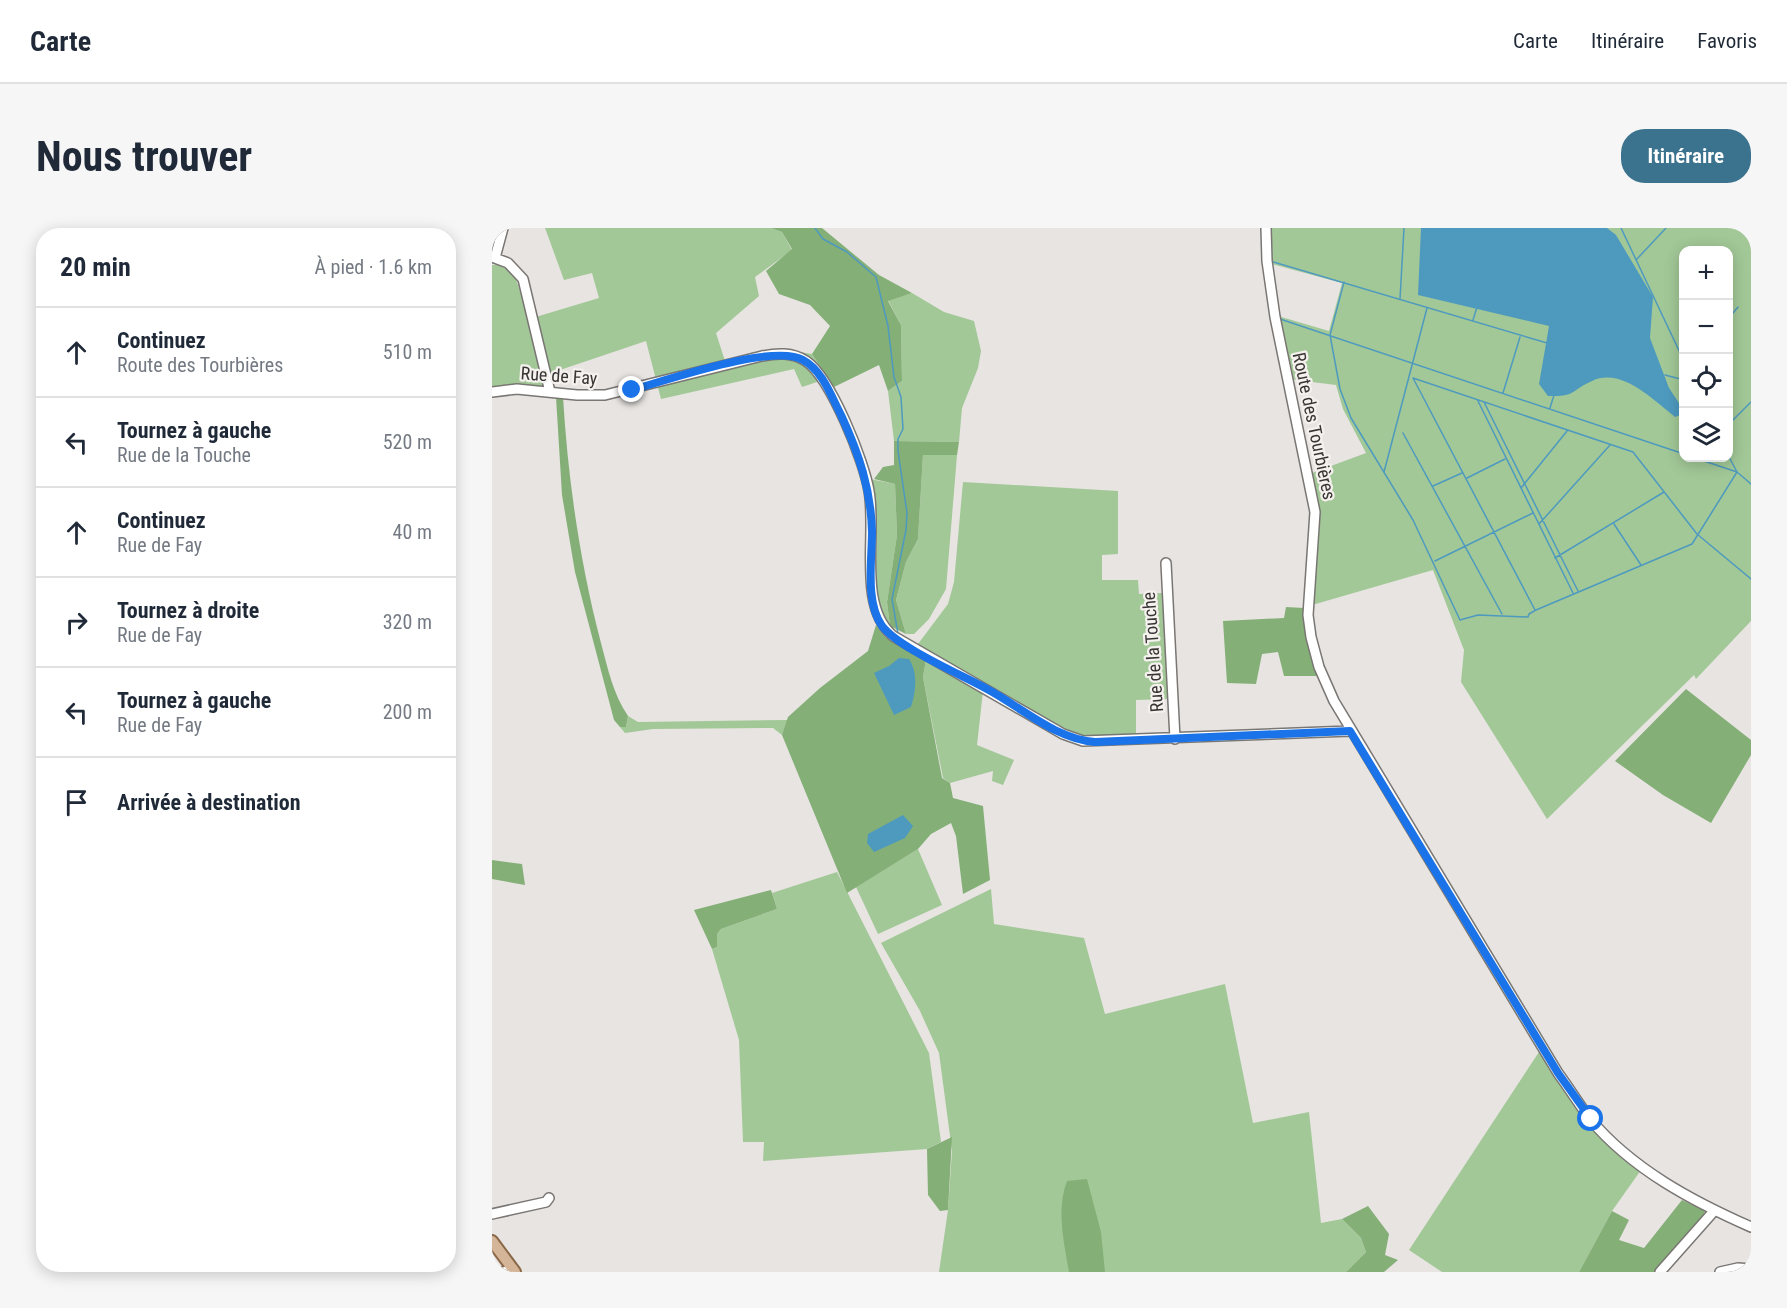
<!DOCTYPE html>
<html lang="fr">
<meta charset="utf-8">
<style>
body{margin:0;font-family:"Roboto Condensed",sans-serif;background:#f6f6f7;color:#1f2937}
.controls{position:absolute;right:18px;top:18px;display:grid;overflow:hidden;border-radius:12px;box-shadow:0 3px 15px #0003}
.controls button{width:54px;height:54px;display:grid;place-items:center;padding:0;border:0;border-bottom:2px solid #e0e1e3;background:#fff;color:#1f2937;font:30px sans-serif}
.stop{position:absolute;width:18px;height:18px;margin:-14px;border:4px solid #1a73e8;border-radius:50%;background:#fff}
.stop.end{background:#1a73e8;border-color:#fff;box-shadow:0 2px 6px #0008}
.list{margin:0;padding:0;list-style:none}
h2{display:flex;justify-content:space-between;align-items:center;height:78px;margin:0;padding:0 24px;font-size:26px}
h2 small{font-size:20px;font-weight:400;color:#747a83}
.list li{display:grid;grid-template-columns:39px 1fr auto;gap:18px;align-items:center;box-sizing:border-box;height:90px;padding:0 24px;border-top:2px solid #e0e1e3}
.list b{display:block;font-size:22px;white-space:nowrap}
.list p{margin:0;font-size:20px;white-space:nowrap;color:#747a83}
.list em{font-size:20px;font-style:normal;color:#747a83}
.icon{flex:none;width:33px;height:33px;fill:none;stroke:currentColor;stroke-width:2;stroke-linecap:round;stroke-linejoin:round}
.map{position:relative;flex:none;width:1259px;height:1044px;overflow:hidden;border-radius:24px}
header{display:flex;align-items:center;gap:36px;box-sizing:border-box;height:84px;padding:0 30px;background:#fff;border-bottom:2px solid #e0e1e3}
header strong{font-size:28px}
nav{display:flex;gap:33px;margin-inline-start:auto;font-size:21px}
.intro{display:flex;align-items:center;justify-content:space-between;box-sizing:border-box;height:144px;padding:0 36px}
h1{margin:0;font-size:42px}
.button{padding:15px 27px;border-radius:24px;background:#3b728d;color:#fff;font-size:21px;font-weight:700}
main{display:flex;gap:36px;padding:0 36px}
aside{flex:1;background:#fff;border-radius:24px;box-shadow:0 3px 15px #0003}
.map>svg:first-child{display:block}
.green{fill:#a2c897;fill-rule:evenodd}
.forest{fill:#84af77}
.water{fill:#4e9abf}
.lines{fill:none;stroke-linecap:round;stroke-linejoin:round}
.stream{stroke:#4e9abf;stroke-width:1.5}
.minor-casing{stroke:#797673;stroke-width:12}
.major-casing{stroke:#8b6847;stroke-width:14}
.minor{stroke:#fff;stroke-width:9}
.major{stroke:#d4b597;stroke-width:10}
.route{stroke:#1a73e8;stroke-width:8}
.labels{text-anchor:middle;stroke-width:4.5;stroke-linejoin:round;paint-order:stroke}
.street-label{font-size:18px;fill:#373534;stroke:#f5f1ee}
</style>
<header>
<strong>Carte</strong>
<nav><a>Carte</a><a>Itinéraire</a><a>Favoris</a></nav>
</header>
<div class="intro"><h1>Nous trouver</h1><a class="button">Itinéraire</a></div>
<main>
<aside>
<h2>20 min<small>À pied · 1.6 km</small></h2>
<ul class="list">
<li><svg class="icon" aria-label="ahead" viewBox="0 0 24 24"><path d="M12 20V5M6 11l6-6 6 6"/></svg><div><b>Continuez</b><p>Route des Tourbières</p></div><em>510 m</em></li>
<li><svg class="icon" aria-label="left" viewBox="0 0 24 24"><path d="M17 20v-9H6M10 6l-5 5 5 5"/></svg><div><b>Tournez à gauche</b><p>Rue de la Touche</p></div><em>520 m</em></li>
<li><svg class="icon" aria-label="ahead" viewBox="0 0 24 24"><path d="M12 20V5M6 11l6-6 6 6"/></svg><div><b>Continuez</b><p>Rue de Fay</p></div><em>40 m</em></li>
<li><svg class="icon" aria-label="right" viewBox="0 0 24 24"><path d="M7 20v-9h11M14 6l5 5-5 5"/></svg><div><b>Tournez à droite</b><p>Rue de Fay</p></div><em>320 m</em></li>
<li><svg class="icon" aria-label="left" viewBox="0 0 24 24"><path d="M17 20v-9H6M10 6l-5 5 5 5"/></svg><div><b>Tournez à gauche</b><p>Rue de Fay</p></div><em>200 m</em></li>
<li><svg class="icon" aria-label="arrive" viewBox="0 0 24 24"><path d="M6 21V4h12l-3 4 3 4H6"/></svg><div><b>Arrivée à destination</b></div></li>
</ul>
</aside>
<div class="map">
<svg width="1259" height="1044" viewBox="0 0 1259 1044">
<rect width="100%" height="100%" fill="#e7e4e1"/>
<path class="green" d="M53,0H279L290,4L300,22L263,49L267,68L224,105L233,133L288,121L320,126L342,159L334,164L328,153L310,159L302,141L169,171L154,113L62,144L61,169L23,164L0,167V37H7L22,45L37,91L107,70L100,45L72,52Z
M776,0H1259V393L1204,451L1202,447L1055,591L969,454L972,422L941,342L820,377L826,272L820,245L874,225L851,181L844,157L796,151L786,88L837,103L850,55L776,35ZM1192,22H1236V230H1192Z
M420,65L452,84L482,93L489,123L486,140L470,180L467,214L402,213L396,163L410,153L409,97L396,72Z
M431,227H465L454,361L437,391L422,406H414L404,372L414,334L426,311Z
M378,251L403,256L405,307L395,374L398,398C372,370 394,293 378,251Z
M471,254L626,263V326L610,327V352H646L647,366L670,365L677,471L644,472V510L605,511L585,508L559,495L426,416L456,376L462,354Z
M434,432L491,463L485,517L522,532L511,557L500,553L501,543L458,555L451,550L431,449Z
M136,488L146,494L296,492L290,507L281,500L161,501L133,505L128,499H134Z
M426,621L450,677L386,706L364,659Z
M345,644L437,825L449,914L435,921L271,933L272,914H251L247,812L220,721L225,719V706L229,701L285,681L280,665Z
M499,661L502,696L592,710L613,786L733,756L761,895L817,884L829,995L850,991L869,1010L874,1024L854,1044H447L456,982L460,923L447,825L428,783L389,715Z
M1047,824L1107,906L1149,942L1120,983L1087,1044H950L917,1022Z"/>
<path class="forest" d="M279,0H330L387,47L420,65L396,73L409,97L410,153L396,163L387,137L342,159L320,126L338,98L318,77L287,66L274,43L300,21L290,4Z
M64,169H71C76,252 88,335 109,415C116,441 121,466 136,488L134,499H128L122,492L83,344L70,267Z
M402,213L467,214L465,227H431L426,311L414,334L404,372L414,406L398,398L395,374L405,307L403,256L382,251L391,239L402,237Z
M794,379L812,380L813,402L826,448H792L786,424L770,426L764,456L735,455L731,393L792,390Z
M384,397L393,409L434,432L431,449L450,550L458,555L461,570L491,578L498,652L471,666L464,608L459,595L439,606L426,621L355,665L290,507L296,489L328,460L376,423Z
M1194,461L1259,512V527L1219,595L1171,567L1123,533Z
M0,632L30,636L33,657L0,651Z
M279,662L285,681L229,701L225,706V719L220,721L202,682Z
M460,909L456,982L448,983L436,967L435,921Z
M595,951L609,1004L613,1044H577C572,1014 564,982 575,953Z
M1190,972L1213,983L1211,990L1164,1044H1087L1120,983L1137,992L1127,1012L1152,1020Z
M876,978L897,1006L893,1027L906,1032L892,1044H854L874,1024L869,1010L850,991Z"/>
<path class="water" d="M929,0H1115L1124,7L1161,69L1158,110L1177,160L1191,181V186L1183,189C1161,172 1130,139 1100,153C1078,163 1084,169 1056,168L1047,156L1057,98L926,67Z
M407,430L417,431C426,444 424,463 419,479L402,487L382,445L397,438Z
M411,587L421,598L413,610L382,624L375,615L376,606Z"/>
<g class="lines">
<path class="stream" d="M323,0L331,11L355,24L384,49L396,98L402,149L409,169L411,201L406,211V223L415,285L414,302L400,371L406,406
M1129,0L1192,133
M1144,32L1174,0
M778,33L1055,115
M852,54L838,107L848,161L859,190L921,292L968,392L986,387L1036,389L1037,386L1044,382L1200,316L1245,244L1236,227
M908,71L912,0
M788,91L1192,226
M1236,91L1246,79
M981,92L985,79
M1173,147L1192,152
M1011,165L1028,109
M986,173L1081,365
M992,174L1086,363
M1058,180L1062,167
M1236,197L1259,174
M911,205L1010,386
M1203,230L1245,244L1259,256
M892,244L935,80
M975,250L1013,231
M941,258L970,245
M1029,260L1075,203
M1047,296L1118,217
M1122,296L1149,337
M1063,330L1172,264
M943,333L1041,285
M1043,382L921,150L1141,224L1205,306L1259,351"/>
<g class="minor-casing">
<path id="minor" d="M774,0L775,33L783,89L823,284L816,387L819,409L827,439L842,473L1066,845C1077,860 1087,876 1098,891C1140,941 1200,973 1259,999
M0,29L16,35L31,51L58,164
M3,30L11,0
M0,164L25,161L85,167H113L270,128C285,125 300,124 314,133C339,150 372,233 377,263C385,306 365,378 401,408L571,506L591,513L858,503
M674,335L683,511
M0,986L54,974L57,970
M11,1044L21,1041
M1168,1044L1222,983
M1228,1044L1246,1040L1259,1041"/>
</g>
<g class="major-casing">
<path id="major" d="M0,1013L23,1044"/>
</g>
<use href="#minor" class="minor"/>
<use href="#major" class="major"/>
</g>
<g class="lines">
<path class="route" d="M140,162C176,152 282,115 311,132C331,143 339,168 349,187C367,226 379,261 380,304C380,332 373,374 390,398C407,420 468,446 495,461C529,479 563,511 603,514L858,503L1066,845L1099,891"/>
</g>
<g class="labels">
<g class="street-label">
<text transform="translate(67 148) rotate(4)" y="6">Rue de Fay</text>
<text transform="translate(822 198) rotate(78)" y="6">Route des Tourbières</text>
<text transform="translate(661 424) rotate(-94)" y="6">Rue de la Touche</text>
</g>
</g>
</svg>
<div class="controls">
<button>+</button>
<button>−</button>
<button><svg class="icon" aria-label="locate" viewBox="0 0 24 24"><circle cx="12" cy="12" r="6"/><path d="M12 2v4M12 18v4M2 12h4M18 12h4"/></svg></button>
<button><svg class="icon" aria-label="layers" viewBox="0 0 24 24"><path d="M12 4l9 5-9 5-9-5zM3 14l9 5 9-5"/></svg></button>
</div>
<div class="stop" style="left:1099px;top:891px"></div>
<div class="stop end" style="left:140px;top:162px"></div>
</div>
</main>
